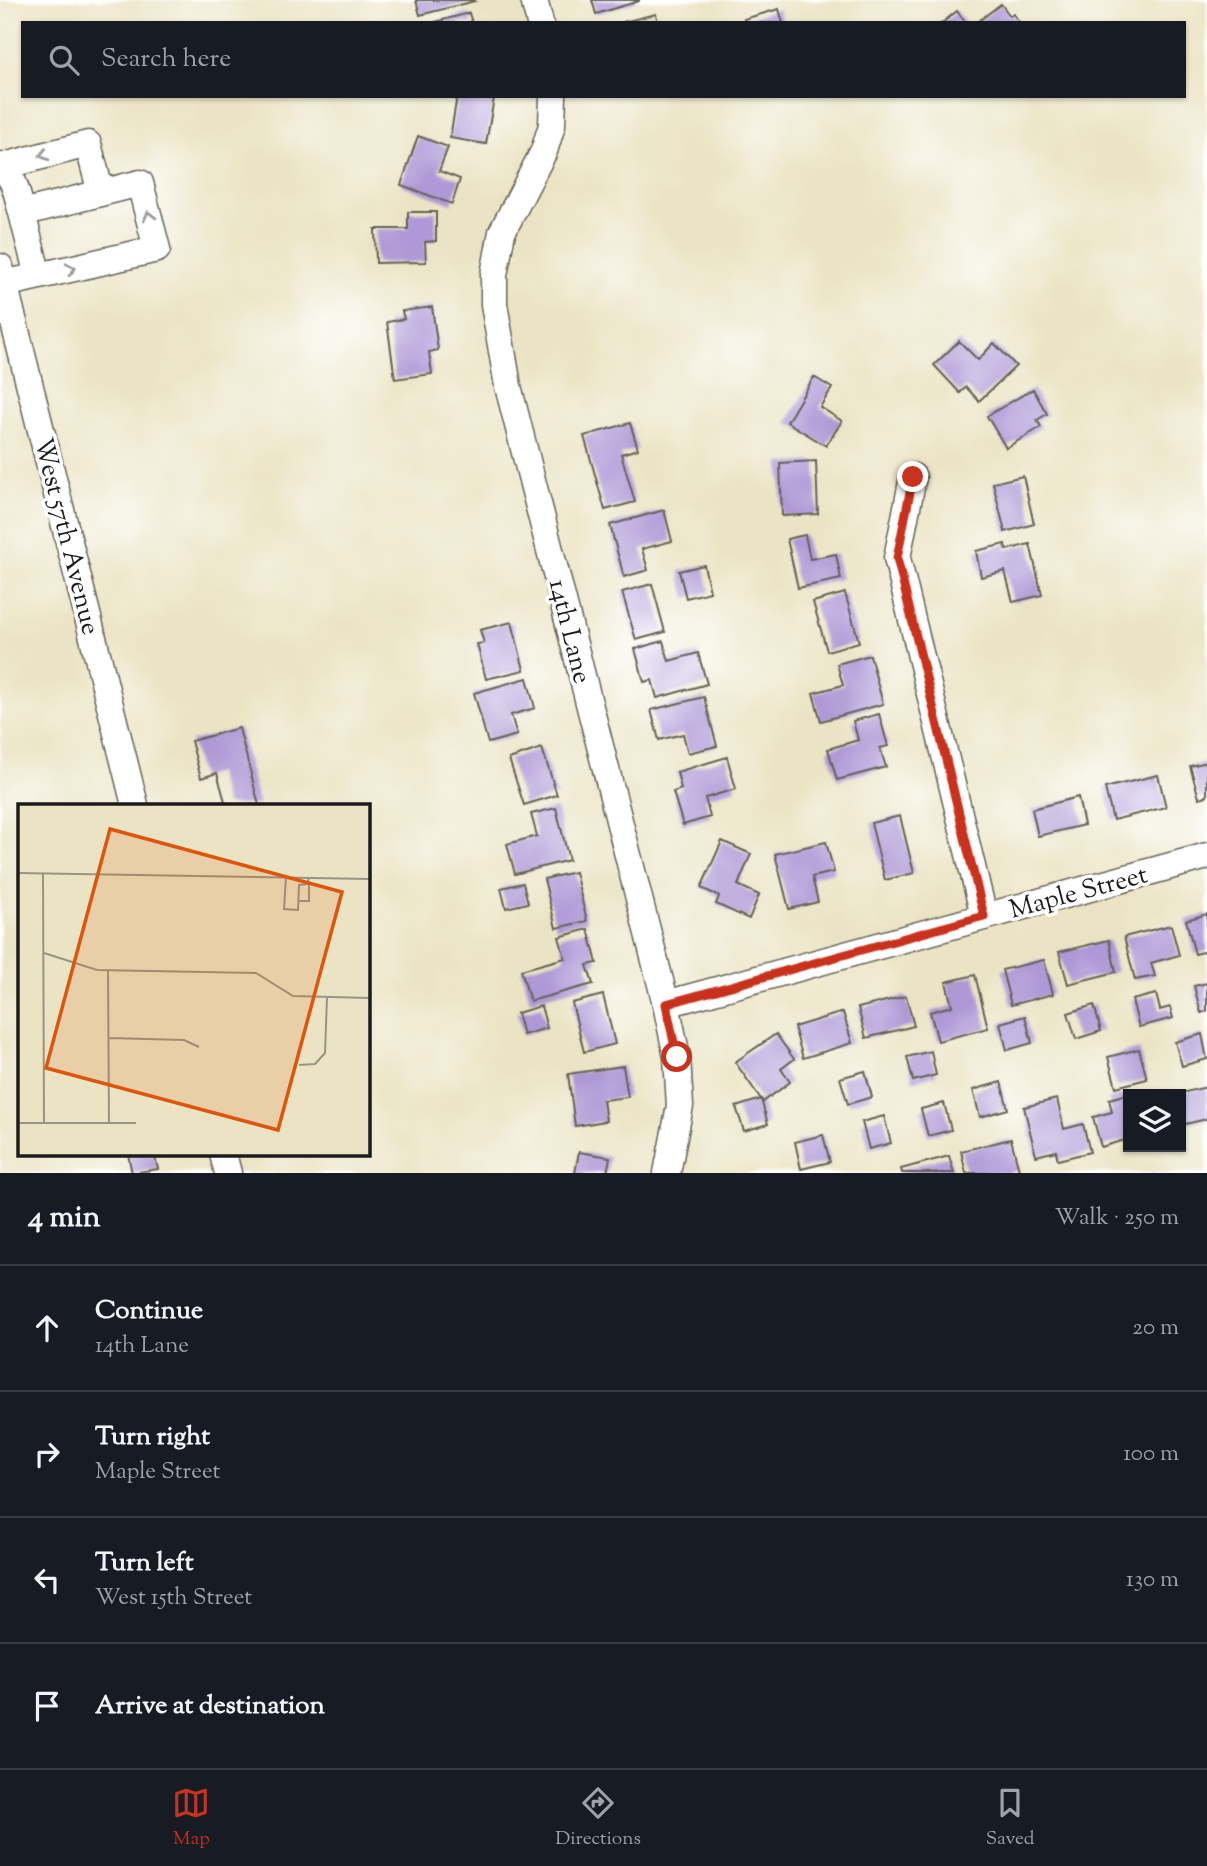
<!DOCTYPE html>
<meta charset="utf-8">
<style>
body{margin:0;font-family:"Sorts Mill Goudy",serif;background:#242831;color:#f1f3f6}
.controls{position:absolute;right:21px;bottom:21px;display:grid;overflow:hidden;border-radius:0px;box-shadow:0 2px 5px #0004}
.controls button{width:63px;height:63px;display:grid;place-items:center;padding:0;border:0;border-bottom:2px solid #363941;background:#171b24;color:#f1f3f6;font:35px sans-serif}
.stop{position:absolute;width:21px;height:21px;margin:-16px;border:5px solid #c8321e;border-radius:50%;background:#fff}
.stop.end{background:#c8321e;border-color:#fff;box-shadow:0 2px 7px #0008}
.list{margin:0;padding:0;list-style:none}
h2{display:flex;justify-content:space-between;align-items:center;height:91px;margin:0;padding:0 28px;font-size:30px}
h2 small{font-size:23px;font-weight:400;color:#9ea1a6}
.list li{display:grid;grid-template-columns:46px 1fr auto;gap:21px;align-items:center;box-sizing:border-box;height:126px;padding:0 28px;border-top:2px solid #363941}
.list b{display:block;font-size:26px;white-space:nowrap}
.list p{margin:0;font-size:23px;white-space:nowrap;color:#9ea1a6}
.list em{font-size:23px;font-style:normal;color:#9ea1a6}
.icon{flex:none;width:38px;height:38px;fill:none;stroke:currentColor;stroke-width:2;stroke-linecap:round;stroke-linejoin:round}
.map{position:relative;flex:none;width:1207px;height:1173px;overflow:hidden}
.search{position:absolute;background:#171b24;box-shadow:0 2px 5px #0004;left:21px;right:21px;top:21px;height:77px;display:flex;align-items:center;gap:18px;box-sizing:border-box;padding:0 24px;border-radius:0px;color:#9ea1a6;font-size:26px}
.sheet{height:595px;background:#171b24}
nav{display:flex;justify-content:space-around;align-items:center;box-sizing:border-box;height:98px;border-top:2px solid #363941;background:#171b24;font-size:19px;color:#9ea1a6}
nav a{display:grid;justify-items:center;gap:4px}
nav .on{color:#c8321e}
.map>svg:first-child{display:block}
.building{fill:#ae98d6}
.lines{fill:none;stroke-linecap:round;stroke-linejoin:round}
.minor-casing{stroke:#646257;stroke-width:29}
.minor{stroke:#fff;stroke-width:26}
.oneway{stroke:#999}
.route{stroke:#c8321e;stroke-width:9}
.labels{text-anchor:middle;stroke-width:7;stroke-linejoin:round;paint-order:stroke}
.street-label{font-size:26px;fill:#1c1c1c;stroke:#fff}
.inset-road{fill:none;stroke:#989481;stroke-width:2}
.view{fill:#de560d;fill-opacity:0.15;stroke:#de560d;stroke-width:3.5}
.inset-edge{fill:none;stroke:#1c1c1c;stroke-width:3.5}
</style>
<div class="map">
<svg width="1207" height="1173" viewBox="0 0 1207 1173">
<rect width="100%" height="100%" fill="#fff"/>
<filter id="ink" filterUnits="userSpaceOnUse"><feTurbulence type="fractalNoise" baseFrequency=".0143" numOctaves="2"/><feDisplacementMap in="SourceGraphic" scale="14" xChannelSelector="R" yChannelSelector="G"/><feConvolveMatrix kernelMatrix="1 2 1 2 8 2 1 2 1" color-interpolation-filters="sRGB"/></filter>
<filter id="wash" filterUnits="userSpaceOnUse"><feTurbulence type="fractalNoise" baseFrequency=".00686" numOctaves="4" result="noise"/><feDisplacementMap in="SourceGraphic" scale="28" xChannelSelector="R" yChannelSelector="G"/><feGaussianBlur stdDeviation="1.57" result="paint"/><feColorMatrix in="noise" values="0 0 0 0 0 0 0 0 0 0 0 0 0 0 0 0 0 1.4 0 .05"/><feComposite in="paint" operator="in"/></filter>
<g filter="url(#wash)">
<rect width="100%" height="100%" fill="#ebe4c4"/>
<g id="blocks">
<path class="building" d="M416,0H474L475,1L420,15Z
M592,0H639V1L596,14Z
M1001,4L1010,16L1013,14L1020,23H976Z
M779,9L783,23H745L744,19Z
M957,11L966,23H942Z
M469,13L472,23H435V22Z
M656,14L658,23H623V22Z
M457,96L494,98L486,144L450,138Z
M418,136L448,147L439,171L460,179L452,204L401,185Z
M408,212H436V241L425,242L426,262L376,263L375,229H408Z
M432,307L438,350L429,352L432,374L395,379L387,322L404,319L402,311Z
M959,341L978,360L994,343L1016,366L979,401L966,387L960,393L934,365Z
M814,377L832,388L820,407L842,421L826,446L787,422Z
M1033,389L1047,414L1037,420L1041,427L1006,448L987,416Z
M630,423L638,449L621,454L635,502L605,510L584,436Z
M816,461L818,514L782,516L780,463Z
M1023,476L1034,524L1005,532L993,483Z
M664,510L672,541L642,549L648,570L624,577L610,525Z
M805,535L810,559L836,554L841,579L798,588L787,539Z
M1005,544L1006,550L1030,544L1042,595L1013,602L1005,571L981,577L976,551Z
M704,565L710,592L686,598L679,571Z
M652,584L665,632L636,640L622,592Z
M845,593L859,642L827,651L813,602Z
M512,622L524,670L486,679L477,644L484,643L480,630Z
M663,641L669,661L698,653L707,684L657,698L652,680L644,682L635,649Z
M870,655L883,704L821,721L813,693L843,685L837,664Z
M527,678L535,708L511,715L517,735L488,743L474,693Z
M704,697L717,746L688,753L683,734L659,740L651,710Z
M879,714L888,746L880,748L886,767L837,780L828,749L858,740L853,721Z
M239,728L259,805H226L217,773L201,778L191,741Z
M542,748L557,795L524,805L509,759Z
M727,757L736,789L705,798L710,817L683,825L673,792L681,789L677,772Z
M1207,762V796L1199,798L1190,766Z
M1158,775L1166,807L1113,820L1105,788Z
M1078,797L1084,825L1038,836L1032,809Z
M556,808L569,860L515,874L507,844L537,836L531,814Z
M900,816L914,873L885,880L871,823Z
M722,841L751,854L738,885L759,895L749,919L716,904L719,896L701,888Z
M826,842L834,872L812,877L818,902L789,909L775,854Z
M575,872L587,921L556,928L544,879Z
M523,883L528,903L506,908L501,888Z
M1207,914V951L1195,954L1186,920Z
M1171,925L1179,955L1151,963L1155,976L1135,980L1124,937Z
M588,929L597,963L587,965L593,984L530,1001L521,970L565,958L559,937Z
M1109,940L1116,972L1068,984L1059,952Z
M1044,960L1053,994L1011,1005L1002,970Z
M975,975L988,1028L938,1041L930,1012L952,1006L946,982Z
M1207,983V1011L1201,1013L1194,986Z
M1156,994L1160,1010L1170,1007L1173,1018L1139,1027L1132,1000Z
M603,995L615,1044L584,1052L572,1003Z
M906,996L914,1026L866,1038L858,1008Z
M1094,1005L1101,1031L1076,1039L1068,1013Z
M541,1006L547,1028L523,1035L517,1013Z
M843,1012L852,1043L803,1058L794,1027Z
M1025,1016L1032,1043L1007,1050L1000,1023Z
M776,1034L794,1059L781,1069L790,1082L763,1102L735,1062Z
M1202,1034L1207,1059L1182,1066L1175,1042Z
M1139,1049L1147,1079L1116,1087L1108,1057Z
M931,1051L936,1075L913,1081L907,1057Z
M623,1066L628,1097L603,1100L606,1121L575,1126L568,1074Z
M865,1071L872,1097L848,1104L840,1078Z
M1001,1082L1008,1109L980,1117L973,1090Z
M1207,1087V1119L1181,1125V1093Z
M1128,1094V1139L1101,1147L1093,1117L1112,1112L1109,1099Z
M761,1099L768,1124L744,1131L736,1107Z
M1057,1099L1064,1129L1083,1124L1090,1152L1058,1160L1056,1151L1036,1156L1024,1107Z
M944,1103L951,1130L928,1136L921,1109Z
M884,1116L891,1143L869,1149L862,1122Z
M823,1135L830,1162L801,1169L795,1142Z
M1011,1139L1019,1170L1008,1173H966L961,1151Z
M579,1152L610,1157L607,1173H575Z
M128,1154H154L158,1169L132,1173Z
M949,1156L954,1173H902L901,1169Z"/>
</g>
</g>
<g filter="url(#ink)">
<use href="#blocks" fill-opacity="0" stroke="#646257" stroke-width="2"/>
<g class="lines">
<g class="minor-casing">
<path id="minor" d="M534,0L540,23
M553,96L552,125L544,151L502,232L494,275V304L508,386L666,1004L677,1057L680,1106L667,1173
M0,167L88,144L101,193
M0,168C16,177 17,196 22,213L140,183L157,249L4,284
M22,213L38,276
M0,267L135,805
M913,477L897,558L984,916
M666,1004L1207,856
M223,1154L228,1173"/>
</g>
<use href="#minor" class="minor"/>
</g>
<defs><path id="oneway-chevron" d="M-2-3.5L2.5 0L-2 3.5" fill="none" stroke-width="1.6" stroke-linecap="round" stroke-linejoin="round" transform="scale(1.75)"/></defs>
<g class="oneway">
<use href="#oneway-chevron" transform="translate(44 155) rotate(165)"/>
<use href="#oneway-chevron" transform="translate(149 216) rotate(-104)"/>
<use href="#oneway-chevron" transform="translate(71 269) rotate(-13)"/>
</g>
</g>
<g class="lines" filter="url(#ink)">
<path class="route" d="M677,1057L666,1004L984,916L897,558L913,477"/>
</g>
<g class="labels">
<g class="street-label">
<text transform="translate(68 536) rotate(76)" y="9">West 57th Avenue</text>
<text transform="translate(571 631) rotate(76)" y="9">14th Lane</text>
<text transform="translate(1078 891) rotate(-15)" y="9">Maple Street</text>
</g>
</g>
<g transform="translate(18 804)">
<rect width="352" height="352" fill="#ebe4c4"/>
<path class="inset-road" d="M0,69L352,75M25,70L26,319M268,73L266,105L280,106L281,81L289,80L291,74M280,97H291V79M26,149L79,166L238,169L275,192L352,194M90,166L91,320M91,234L166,236L181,243M281,261L297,260L307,249L309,194M0,319H118"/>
<path class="view" d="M92,25L324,88L260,326L28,264Z"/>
<rect width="352" height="352" class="inset-edge"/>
</g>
</svg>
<div class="controls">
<button><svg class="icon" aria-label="layers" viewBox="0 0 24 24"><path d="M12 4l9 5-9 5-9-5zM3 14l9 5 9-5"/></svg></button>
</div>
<div class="stop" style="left:677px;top:1057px"></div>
<div class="stop end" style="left:913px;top:477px"></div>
<div class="search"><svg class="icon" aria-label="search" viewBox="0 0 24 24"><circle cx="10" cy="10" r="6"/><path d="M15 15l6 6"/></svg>Search here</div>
</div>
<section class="sheet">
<h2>4 min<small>Walk · 250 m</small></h2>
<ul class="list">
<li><svg class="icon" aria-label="ahead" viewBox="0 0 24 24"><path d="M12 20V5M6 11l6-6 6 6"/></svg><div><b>Continue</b><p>14th Lane</p></div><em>20 m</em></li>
<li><svg class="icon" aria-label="right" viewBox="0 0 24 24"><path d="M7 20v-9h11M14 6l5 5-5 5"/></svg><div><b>Turn right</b><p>Maple Street</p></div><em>100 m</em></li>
<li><svg class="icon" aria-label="left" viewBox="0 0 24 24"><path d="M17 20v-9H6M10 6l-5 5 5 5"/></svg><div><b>Turn left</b><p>West 15th Street</p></div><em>130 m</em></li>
<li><svg class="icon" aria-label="arrive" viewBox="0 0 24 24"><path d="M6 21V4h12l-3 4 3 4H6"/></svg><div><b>Arrive at destination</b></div></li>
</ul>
</section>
<nav>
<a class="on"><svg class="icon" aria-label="map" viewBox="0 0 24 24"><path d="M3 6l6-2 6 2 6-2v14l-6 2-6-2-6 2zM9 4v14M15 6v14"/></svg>Map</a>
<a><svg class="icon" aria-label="directions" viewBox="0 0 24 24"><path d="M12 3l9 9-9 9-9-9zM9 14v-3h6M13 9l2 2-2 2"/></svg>Directions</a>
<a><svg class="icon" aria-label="saved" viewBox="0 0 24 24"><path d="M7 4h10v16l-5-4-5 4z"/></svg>Saved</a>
</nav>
